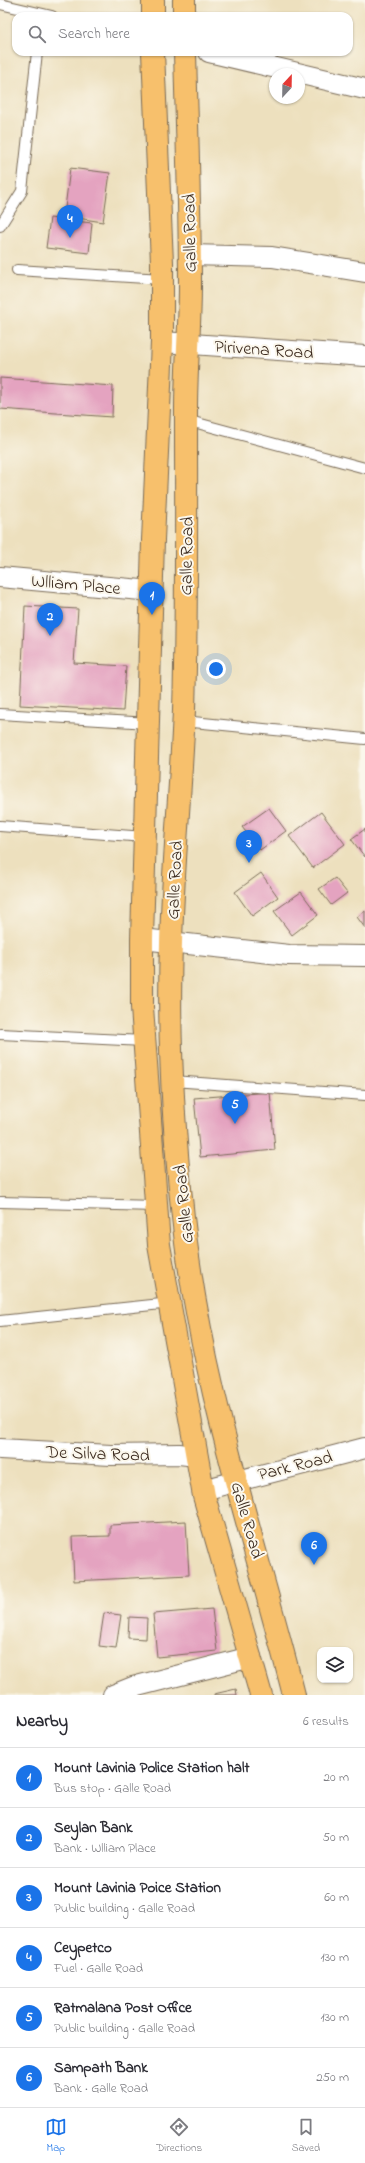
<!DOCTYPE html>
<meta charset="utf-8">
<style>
body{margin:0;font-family:"Indie Flower",sans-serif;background:#f7f7f7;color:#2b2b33}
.controls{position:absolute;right:12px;bottom:12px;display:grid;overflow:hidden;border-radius:8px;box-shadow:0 1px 3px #0004}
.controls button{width:36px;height:36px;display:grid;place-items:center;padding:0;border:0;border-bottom:1px solid #e1e1e2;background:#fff;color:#2b2b33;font:20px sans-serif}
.compass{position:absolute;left:269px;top:68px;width:36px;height:36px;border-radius:50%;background:#fff;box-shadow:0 1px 3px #0004;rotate:22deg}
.you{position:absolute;left:216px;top:669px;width:14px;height:14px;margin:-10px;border:3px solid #fff;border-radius:50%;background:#1a73e8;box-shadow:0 0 0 6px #1a73e833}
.badge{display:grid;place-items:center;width:26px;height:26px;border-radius:50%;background:#1a73e8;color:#fff;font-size:13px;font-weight:700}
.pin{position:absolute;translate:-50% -33px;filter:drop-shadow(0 1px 2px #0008)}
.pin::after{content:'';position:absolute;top:21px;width:14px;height:12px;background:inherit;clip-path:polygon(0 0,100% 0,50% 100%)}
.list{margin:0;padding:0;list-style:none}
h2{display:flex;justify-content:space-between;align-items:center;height:52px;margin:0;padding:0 16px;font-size:17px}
h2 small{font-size:13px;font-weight:400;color:#7c7c81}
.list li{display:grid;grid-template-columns:26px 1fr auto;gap:12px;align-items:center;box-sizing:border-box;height:60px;padding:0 16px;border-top:1px solid #e1e1e2}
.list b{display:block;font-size:15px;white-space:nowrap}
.list p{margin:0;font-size:13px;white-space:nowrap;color:#7c7c81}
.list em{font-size:13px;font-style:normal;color:#7c7c81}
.icon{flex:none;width:22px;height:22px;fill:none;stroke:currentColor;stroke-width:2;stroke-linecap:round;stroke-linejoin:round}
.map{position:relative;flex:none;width:365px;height:1695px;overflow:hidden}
.search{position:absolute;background:#fff;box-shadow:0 1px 3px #0004;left:12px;right:12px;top:12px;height:44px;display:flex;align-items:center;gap:10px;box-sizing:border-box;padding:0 14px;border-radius:12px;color:#7c7c81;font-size:15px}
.sheet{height:412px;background:#fff}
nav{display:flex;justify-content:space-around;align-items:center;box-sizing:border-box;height:56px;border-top:1px solid #e1e1e2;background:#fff;font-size:11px;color:#7c7c81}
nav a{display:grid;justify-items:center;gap:2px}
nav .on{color:#1a73e8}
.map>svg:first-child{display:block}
.building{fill:#e4a3c0}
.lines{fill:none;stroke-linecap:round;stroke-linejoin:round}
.service-casing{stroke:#796a56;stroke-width:12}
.minor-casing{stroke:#796a56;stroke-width:22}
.trunk-casing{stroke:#796a56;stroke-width:24}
.service{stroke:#fff;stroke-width:10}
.minor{stroke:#fff;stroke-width:20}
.trunk{stroke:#f7c06c;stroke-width:22}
.labels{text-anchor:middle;stroke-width:4;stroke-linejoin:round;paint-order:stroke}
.street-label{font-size:18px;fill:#3b2a1e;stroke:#fbf7ec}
</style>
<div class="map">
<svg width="365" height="1695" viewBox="0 0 365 1695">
<rect width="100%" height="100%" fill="#fbf7ec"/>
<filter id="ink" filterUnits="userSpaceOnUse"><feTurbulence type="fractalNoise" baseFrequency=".025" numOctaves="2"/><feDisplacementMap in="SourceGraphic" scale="8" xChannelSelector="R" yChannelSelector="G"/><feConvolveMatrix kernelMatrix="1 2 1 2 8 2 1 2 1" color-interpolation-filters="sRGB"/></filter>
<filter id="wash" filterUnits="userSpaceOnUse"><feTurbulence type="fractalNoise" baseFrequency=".012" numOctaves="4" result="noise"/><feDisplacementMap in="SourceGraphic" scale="16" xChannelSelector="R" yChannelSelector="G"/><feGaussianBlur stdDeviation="0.9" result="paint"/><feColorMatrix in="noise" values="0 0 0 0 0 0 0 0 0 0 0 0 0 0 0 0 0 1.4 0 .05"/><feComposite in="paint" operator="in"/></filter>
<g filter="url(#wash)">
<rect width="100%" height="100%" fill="#ede0be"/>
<g id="blocks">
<path class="building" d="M70,168L110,173L103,222L64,216Z
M50,218L92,223L89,253L46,248Z
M0,378L113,386L112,417L0,409Z
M25,606L78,609L74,663L126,666L123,711L20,705Z
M269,808L286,831L260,850L242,827Z
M321,812L345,844L313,868L289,836Z
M365,829V857L351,839Z
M261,873L278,897L252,916L235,892Z
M335,878L347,893L331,905L319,889Z
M301,892L318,915L292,935L274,911Z
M365,911V928L357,917Z
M270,1092L275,1150L200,1157L194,1098Z
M186,1521L189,1575L74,1581L72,1537L110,1536V1525Z
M212,1609L217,1651L157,1657L153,1614Z
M104,1613L121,1615L116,1648L99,1646Z
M129,1617L147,1618L146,1639L128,1638Z
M236,1689L237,1695H214V1694Z"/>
</g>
</g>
<g filter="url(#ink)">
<use href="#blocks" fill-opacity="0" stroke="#796a56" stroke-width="1"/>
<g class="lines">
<g class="service-casing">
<path id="service" d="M0,4L52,16
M0,226L22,191L37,52
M17,270L162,279
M186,420L365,468
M0,714L149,723
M183,721L365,739
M0,826L145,837
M0,1034L144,1041
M173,1081L365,1095
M0,1202L156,1206
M0,1321L171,1303"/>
</g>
<g class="minor-casing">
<path id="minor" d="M209,52L365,89
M190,255L272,257L365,272
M162,342L365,356
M0,577L152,591
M142,939L289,955L365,956
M0,1449L111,1455L179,1454L197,1456
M203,1490L365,1448
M113,1695L133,1687L251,1657"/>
</g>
<g class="trunk-casing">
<path id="trunk" d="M153,0V16
M184,0V16
M153,52L162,263V342L153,540L142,939V1007L159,1245L204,1496L261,1695
M185,52C187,130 190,207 190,285C190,327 186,368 186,410C186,510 187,610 184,710C181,787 173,865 171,943C168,1034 173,1126 183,1217C200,1380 254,1537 294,1695"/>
</g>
<use href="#service" class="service"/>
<use href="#minor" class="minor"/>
<use href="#trunk" class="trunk"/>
</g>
</g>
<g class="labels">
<g class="street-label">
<text transform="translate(189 233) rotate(-91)" y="6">Galle Road</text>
<text transform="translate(264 349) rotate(4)" y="6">Pirivena Road</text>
<text transform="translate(186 556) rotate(-89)" y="6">Galle Road</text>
<text transform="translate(76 584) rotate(5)" y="6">Wlliam Place</text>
<text transform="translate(174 880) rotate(-87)" y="6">Galle Road</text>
<text transform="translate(183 1204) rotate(-96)" y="6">Galle Road</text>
<text transform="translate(98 1453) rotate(2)" y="6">De Silva Road</text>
<text transform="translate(295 1465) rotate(-14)" y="6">Park Road</text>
<text transform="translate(248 1520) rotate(74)" y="6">Galle Road</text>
</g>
</g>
</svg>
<div class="controls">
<button><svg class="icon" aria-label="layers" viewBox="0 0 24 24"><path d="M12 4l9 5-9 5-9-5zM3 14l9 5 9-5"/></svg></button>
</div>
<svg class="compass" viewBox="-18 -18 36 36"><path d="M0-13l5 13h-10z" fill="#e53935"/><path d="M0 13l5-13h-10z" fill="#7c7c81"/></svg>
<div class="you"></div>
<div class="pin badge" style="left:152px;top:615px">1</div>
<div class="pin badge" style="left:50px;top:636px">2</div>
<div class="pin badge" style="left:249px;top:863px">3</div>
<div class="pin badge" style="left:70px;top:238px">4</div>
<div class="pin badge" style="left:235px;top:1124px">5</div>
<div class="pin badge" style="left:314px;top:1565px">6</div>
<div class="search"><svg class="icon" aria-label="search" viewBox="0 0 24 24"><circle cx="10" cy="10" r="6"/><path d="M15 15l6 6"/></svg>Search here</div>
</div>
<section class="sheet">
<h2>Nearby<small>6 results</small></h2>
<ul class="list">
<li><span class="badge">1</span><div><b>Mount Lavinia Police Station halt</b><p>Bus stop · Galle Road</p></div><em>20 m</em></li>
<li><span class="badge">2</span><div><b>Seylan Bank</b><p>Bank · Wlliam Place</p></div><em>50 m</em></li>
<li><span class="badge">3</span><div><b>Mount Lavinia Poice Station</b><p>Public building · Galle Road</p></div><em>60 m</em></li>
<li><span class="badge">4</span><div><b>Ceypetco</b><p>Fuel · Galle Road</p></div><em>130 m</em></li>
<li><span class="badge">5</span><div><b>Ratmalana Post Office</b><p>Public building · Galle Road</p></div><em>130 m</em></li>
<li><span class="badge">6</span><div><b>Sampath Bank</b><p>Bank · Galle Road</p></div><em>250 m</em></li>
</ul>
</section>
<nav>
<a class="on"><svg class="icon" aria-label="map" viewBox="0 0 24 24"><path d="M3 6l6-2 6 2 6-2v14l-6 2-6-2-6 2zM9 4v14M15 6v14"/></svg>Map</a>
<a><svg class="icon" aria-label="directions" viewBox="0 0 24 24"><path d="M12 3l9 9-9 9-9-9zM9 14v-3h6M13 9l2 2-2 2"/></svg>Directions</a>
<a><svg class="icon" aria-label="saved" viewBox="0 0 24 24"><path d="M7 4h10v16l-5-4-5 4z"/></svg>Saved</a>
</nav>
